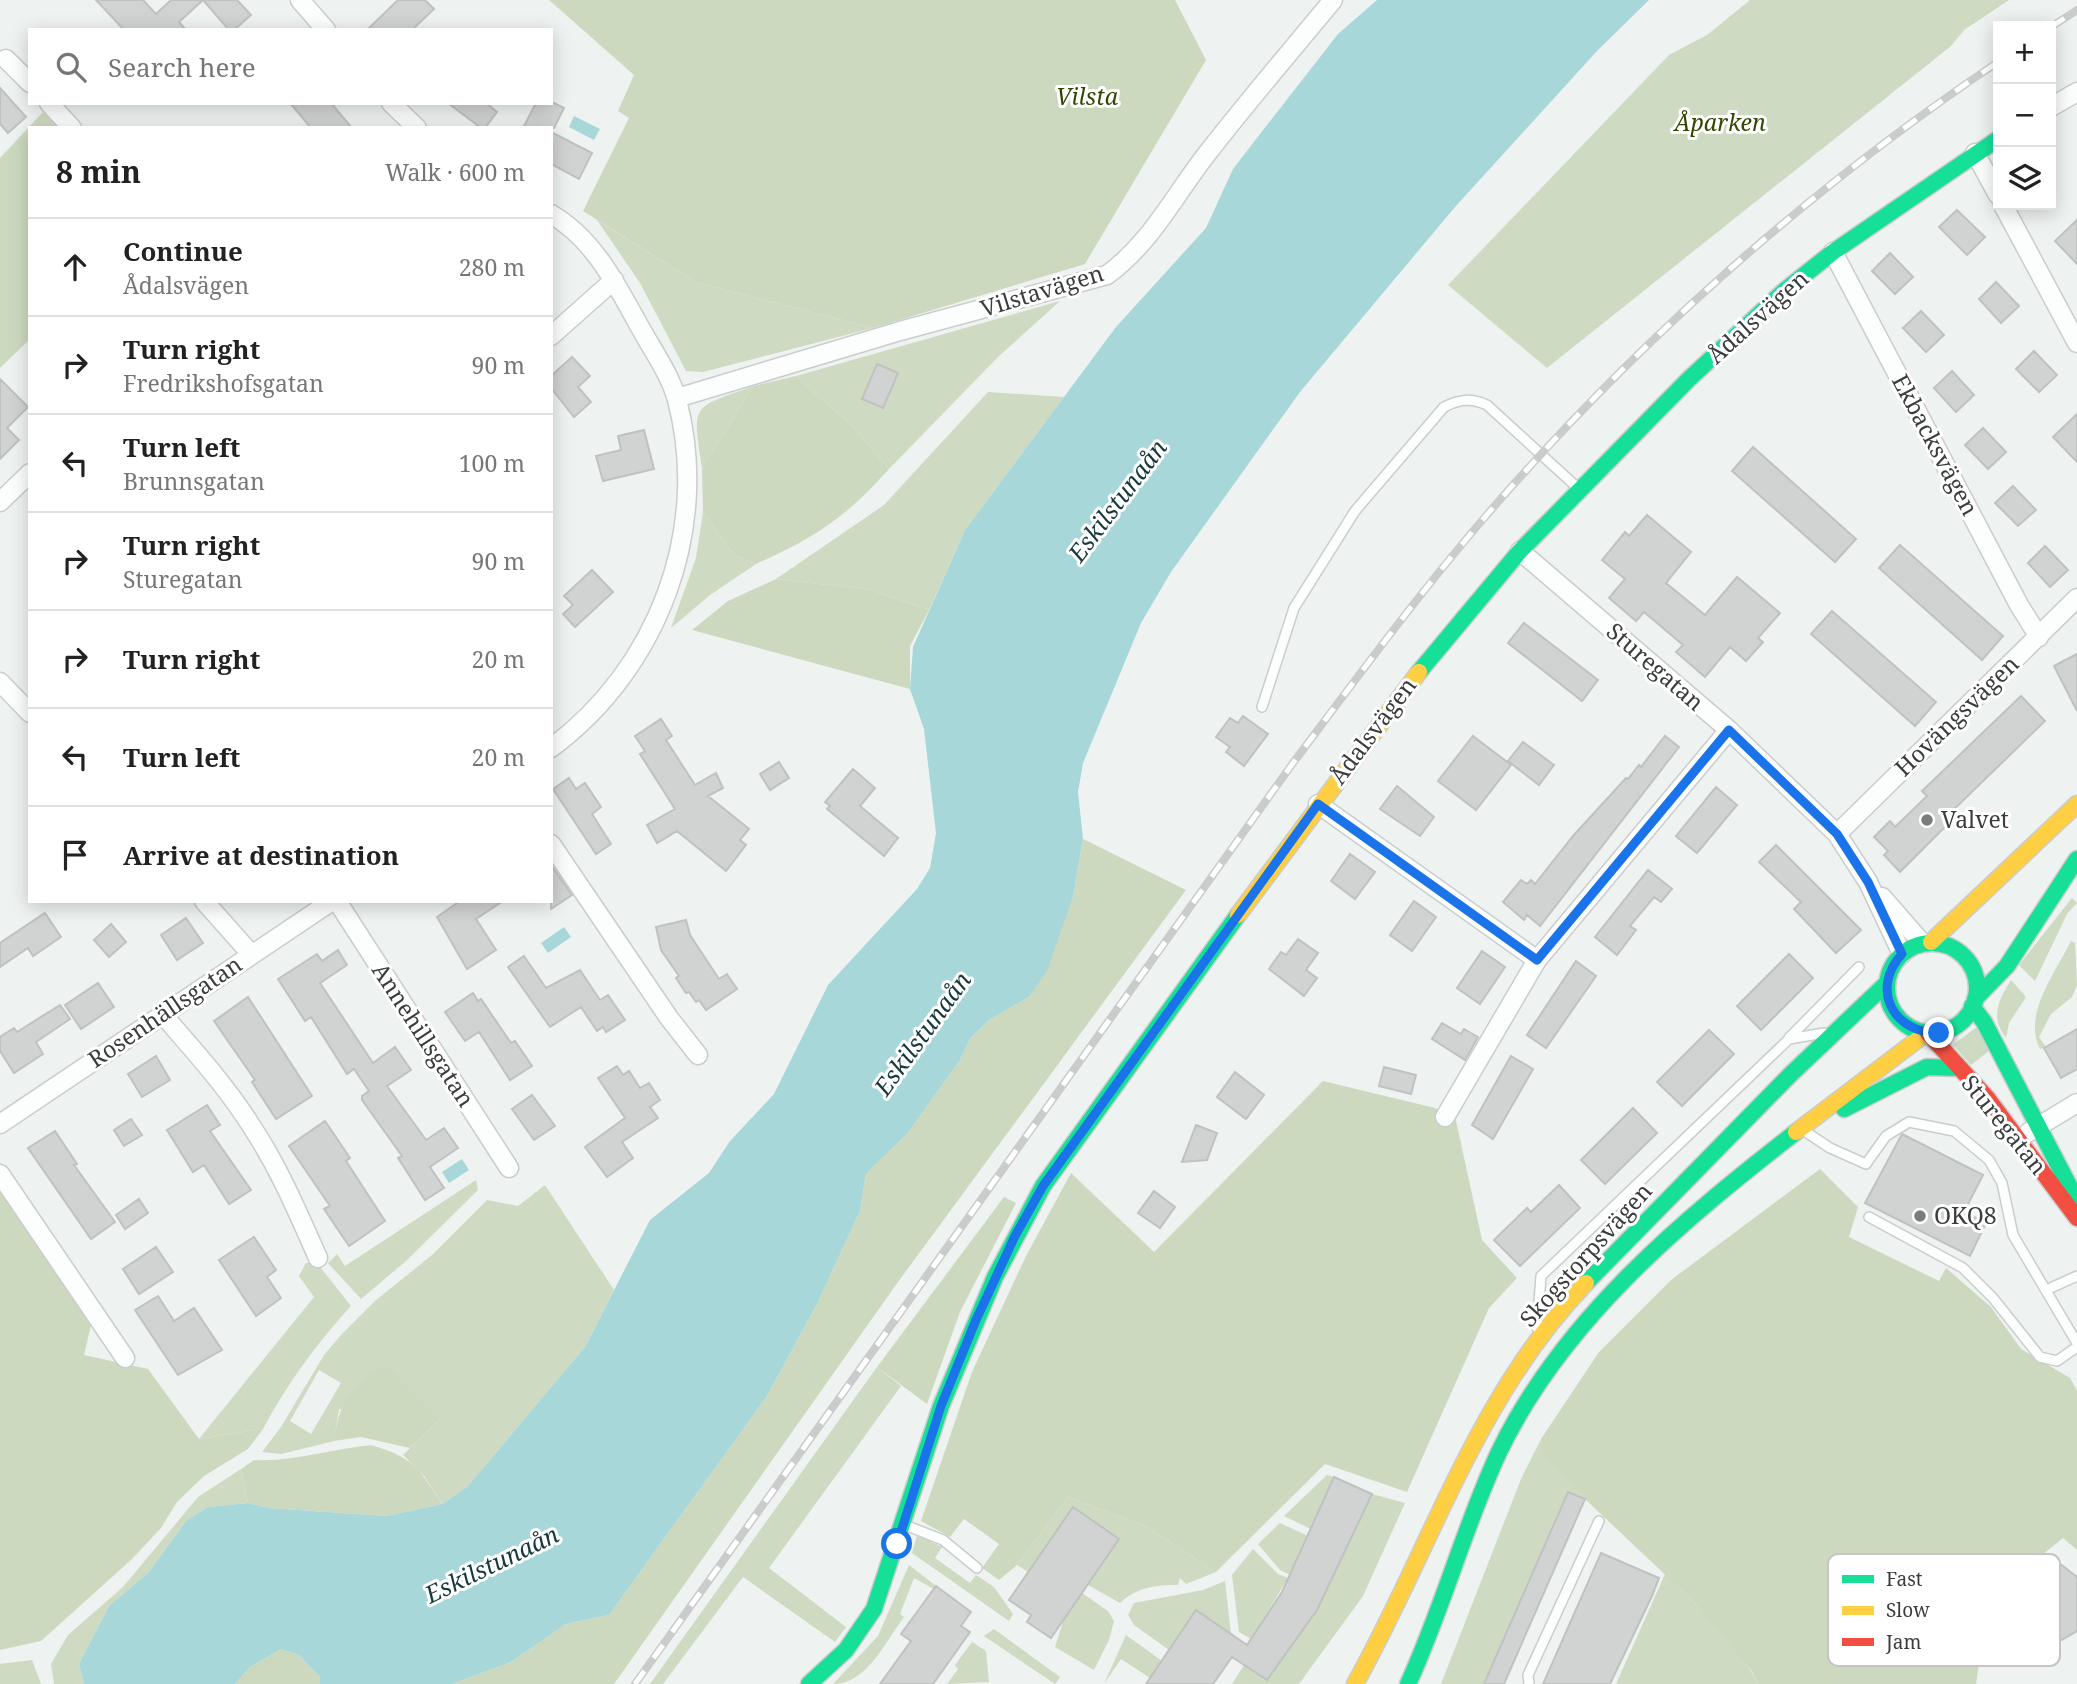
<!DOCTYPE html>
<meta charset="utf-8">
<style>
body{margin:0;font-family:"Noto Serif",serif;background:#f6f6f6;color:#222}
.controls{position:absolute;right:21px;top:21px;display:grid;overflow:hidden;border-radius:0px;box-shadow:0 4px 18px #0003}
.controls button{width:63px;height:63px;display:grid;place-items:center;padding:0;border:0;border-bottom:2px solid #e0e0e0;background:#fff;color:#222;font:35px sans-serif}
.stop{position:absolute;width:21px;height:21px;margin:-16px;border:5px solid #1a73e8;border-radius:50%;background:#fff}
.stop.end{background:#1a73e8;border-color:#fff;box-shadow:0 2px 7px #0008}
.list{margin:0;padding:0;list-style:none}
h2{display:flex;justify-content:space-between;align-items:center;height:91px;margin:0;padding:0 28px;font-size:30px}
h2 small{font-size:23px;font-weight:400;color:#767676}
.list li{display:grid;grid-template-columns:46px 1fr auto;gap:21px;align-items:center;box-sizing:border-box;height:98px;padding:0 28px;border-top:2px solid #e0e0e0}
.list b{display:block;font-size:26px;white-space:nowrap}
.list p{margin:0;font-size:23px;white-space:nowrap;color:#767676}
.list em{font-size:23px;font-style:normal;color:#767676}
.icon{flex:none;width:38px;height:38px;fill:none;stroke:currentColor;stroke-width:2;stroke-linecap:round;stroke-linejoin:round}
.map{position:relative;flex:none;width:2077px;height:1684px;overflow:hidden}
.search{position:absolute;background:#fff;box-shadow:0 4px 18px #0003;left:28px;top:28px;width:525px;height:77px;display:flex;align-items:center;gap:18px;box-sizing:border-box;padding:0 24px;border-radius:0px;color:#767676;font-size:26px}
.panel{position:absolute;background:#fff;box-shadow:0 4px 18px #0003;left:28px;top:126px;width:525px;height:777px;border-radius:0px}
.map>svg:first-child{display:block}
.green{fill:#cedac1;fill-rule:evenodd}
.forest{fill:#cdd9bf}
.water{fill:#a8d7d9}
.building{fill:#d0d3d1;stroke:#bfc2c0;stroke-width:2}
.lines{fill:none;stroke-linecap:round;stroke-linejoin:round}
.lane-casing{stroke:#cacdcc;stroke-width:12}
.street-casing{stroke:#cacdcc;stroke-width:21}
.fast-casing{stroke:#cacdcc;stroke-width:19}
.slow-casing{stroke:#cacdcc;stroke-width:19}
.jam-casing{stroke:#cacdcc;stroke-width:19}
.lane{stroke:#fcfdfd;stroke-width:9}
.street{stroke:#fcfdfd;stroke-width:18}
.fast{stroke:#16e098;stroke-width:16}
.slow{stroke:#ffcf43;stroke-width:16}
.jam{stroke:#f24e42;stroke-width:16}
.rail-casing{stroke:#cacbcb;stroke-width:8}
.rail{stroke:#fff;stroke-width:5;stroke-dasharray:16;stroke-linecap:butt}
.route{stroke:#1a73e8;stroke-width:9}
.poi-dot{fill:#7a7c7b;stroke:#fff;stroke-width:2.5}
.labels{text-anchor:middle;stroke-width:6;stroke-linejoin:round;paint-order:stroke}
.park-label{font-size:23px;font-style:italic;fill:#324800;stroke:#fff}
.street-label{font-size:23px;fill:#3b3d3c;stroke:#fff}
.poi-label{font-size:23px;fill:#3b3d3c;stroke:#fff;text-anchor:start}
.water-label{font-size:24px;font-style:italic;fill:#18393b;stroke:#fff}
.key{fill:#fff;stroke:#c4c5c4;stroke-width:2}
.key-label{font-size:19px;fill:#3b3d3c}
</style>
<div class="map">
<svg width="2077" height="1684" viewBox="0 0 2077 1684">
<rect width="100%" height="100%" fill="#eef2f0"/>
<path class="green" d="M1750,0H2009L1964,30L1951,46L1547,368L1448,285L1669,55L1707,35Z
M597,220L696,282L873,328L703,372L686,371L640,283Z
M1060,301L997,358L889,469L852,426L796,376Z
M753,386L702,469C692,402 691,409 753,386Z
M988,392L1064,397L965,530L929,610L871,590L776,579L884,505Z
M703,512L734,555L756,564L710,595L671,628L696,558Z
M2072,898L2077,903L2067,914L2035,981L2019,965Z
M2071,941L2075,943L2077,985L2072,997L2051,1014L2039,1037L2046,1047L2040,1049C2022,1015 2056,972 2071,941Z
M2011,980L2026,997L2009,1023L2006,1038C1990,1017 1998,1001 2011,980Z
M1978,1026L1994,1047L1971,1065L1953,1045Z
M476,1180L478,1190L406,1261L361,1299L328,1263L337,1254L345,1266Z
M545,1185L614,1290L585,1347L467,1487L442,1504L425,1477L403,1455L439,1420L339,1409L334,1441L281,1454L262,1452L281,1427L324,1355L341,1335L375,1301L432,1255L487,1200L518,1206ZM319,1370L341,1383L311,1434L290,1421Z
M316,1262L351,1306C316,1344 287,1384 263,1429L199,1439L314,1297L299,1276L306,1263Z
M877,1367L901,1386L769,1568L846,1627L835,1642L743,1577L663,1684H650Z
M1541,1439L1544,1455L1585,1499L1567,1492L1484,1684H1441L1521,1479Z
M241,1469L248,1503L208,1507L187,1520L148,1573L109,1606L79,1664L84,1684H54L51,1664L68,1635L123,1587L198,1497Z
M1327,1475L1334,1477L1311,1529L1284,1516Z
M1372,1494L1405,1503L1363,1596L1299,1684H1232L1244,1665L1267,1680L1317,1610Z
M1068,1497L1148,1527L1216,1572L1186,1584L1180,1578L1178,1585C1155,1585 1137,1587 1120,1603L1088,1585L1119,1539L1073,1507L1028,1572L1017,1565Z
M1280,1523L1308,1536L1290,1575L1280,1570L1258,1544Z
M917,1535L942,1547L935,1558L970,1583L976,1575L994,1587L1013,1614L1009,1621L912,1553Z
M1253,1549L1278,1574L1288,1578L1251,1639L1239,1632L1232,1575Z
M909,1565L936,1586L934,1589L914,1578L900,1614L904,1617C885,1642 867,1684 833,1684L878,1636Z
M1665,1574C1698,1606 1737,1642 1758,1684H1616Z
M1225,1581L1231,1634L1196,1610L1169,1650L1134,1625L1128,1615L1134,1603L1203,1590Z
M1082,1593L1108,1611L1114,1621L1109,1640L1094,1670L1055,1647L1064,1619Z
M994,1629L1060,1677L1055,1684L984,1636Z
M1126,1635L1162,1661L1150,1678L1121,1659L1104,1684Z
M972,1642L986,1651L989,1682L947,1684L958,1669L955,1665Z
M32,1660L41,1684H0V1664Z"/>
<path class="forest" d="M549,0H1175L1206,60L1085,264L873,328L696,282L583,211L629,118L618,111L634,75Z
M43,112L58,128H30V339L0,368V158Z
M796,376L852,426L889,469C845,518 816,537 756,564L734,555L703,512L702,469L753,386Z
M776,579L871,590L929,610L910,646V689L692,630L728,601Z
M1083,839L1186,890L898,1282L614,1684H452L511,1662L566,1624L609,1615L767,1396L818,1302L860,1211L866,1174L907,1134L960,1060L970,1039L989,1020L1029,997L1073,897Z
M1323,1081L1435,1108L1455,1116L1482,1240L1517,1278L1489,1308L1407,1492L1325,1464L1216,1572L1148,1527L1068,1497L1017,1565L999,1580L982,1568L999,1544L964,1519L950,1537L921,1521L972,1372L1026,1256L1071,1173L1154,1252Z
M1820,1169L1858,1207L1849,1237L1939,1281L1946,1268L1991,1307L2021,1349L2070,1378L2077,1391V1550L2063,1538L2006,1584L1982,1644L1976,1684H1758L1751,1670L1695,1603L1585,1499L1543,1455L1541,1439L1599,1352L1671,1280Z
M0,1182L92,1321L84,1355L148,1369L199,1439L263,1429L248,1449L204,1476L177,1502L161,1528L132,1559L41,1641L0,1650Z
M1004,1197L1016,1203L960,1312L927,1404L877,1367Z
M386,1365L439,1420L410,1448L361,1437L334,1441C340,1399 350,1386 386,1365Z
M371,1445C414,1458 418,1467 442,1504L386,1516L269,1508L248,1503L241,1469L254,1460C294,1462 331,1449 371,1445Z
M281,1649L299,1655L321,1678L320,1684H235L250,1667Z"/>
<path class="water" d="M1377,0H1649L1597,51L1455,207L1300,392L1171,572L1141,623L1083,763L1078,792L1083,839L1073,897L1047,971L1029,997L989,1020L970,1039L960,1060L907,1134L866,1174L860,1211L818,1302L767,1396L609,1615L566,1624L511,1662L452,1684H320V1677L299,1655L281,1649L250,1667L235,1684H84L79,1664L109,1606L148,1573L187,1520L208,1507L248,1503L269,1508L386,1516L442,1504L467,1487L585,1347L650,1220L709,1173L730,1141L774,1094L828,985L917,889L930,868L936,833L924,729L910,689L913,647L965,530L1116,327L1206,228L1233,169L1267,125L1338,34Z
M574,116L600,129L594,140L569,127Z
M564,927L571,937L548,953L541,943Z
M462,1159L469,1170L449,1183L442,1172Z"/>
<path class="building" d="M96,0H143L156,14L171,0H237L251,15L234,30H229L203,0L179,22L186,30H124Z
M398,0H425L434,9L412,30H367Z
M0,88L26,117L8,133L0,124Z
M290,103H331L352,128H311Z
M448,103H486L497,112L485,128H481Z
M536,103H554L564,108L554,128H523Z
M551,132L592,153L579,179L551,164Z
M1957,210L1985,237L1967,255L1939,227Z
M2077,220V264L2055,241Z
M1890,253L1913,277L1895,294L1872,271Z
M1996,282L2019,306L2001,323L1979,299Z
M1921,311L1944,335L1926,352L1903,328Z
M2034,351L2057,375L2039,392L2016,369Z
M572,357L590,376L578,387L591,402L574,417L551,388V376Z
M877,364L898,373L883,408L862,399Z
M1952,371L1974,395L1956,412L1934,388Z
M0,379L28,407L7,428L19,440L0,459Z
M2077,414V462L2053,437Z
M1983,428L2006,452L1988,469L1965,445Z
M644,430L654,469L603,481L596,456L621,450L618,436Z
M1753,447L1856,539L1835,562L1732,471Z
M2013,486L2036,510L2018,526L1995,503Z
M1647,515L1691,552L1666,583L1705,615L1737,577L1780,613L1758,638L1763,642L1746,661L1730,647L1705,677L1676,652L1683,645L1644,612L1636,621L1609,598L1625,579L1602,560L1625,532L1629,536Z
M1900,545L2003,636L1982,660L1879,568Z
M2045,546L2068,570L2050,587L2028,563Z
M592,570L613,592L575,627L563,614L573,605L564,596Z
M1832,611L1936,702L1915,726L1811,634Z
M1524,623L1598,680L1582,701L1508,643Z
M2077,654V711L2054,666Z
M2021,696L2045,721L1947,816L1951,821L1900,872L1884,855L1888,851L1874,837L1890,821L1895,827L1927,796L1922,791Z
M1243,716L1268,734L1244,766L1226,752L1230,747L1216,737L1230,718L1238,723Z
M661,719L672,736L666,740L695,785L716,773L723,788L708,796L749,829L740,840L746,845L726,871L677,831L657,843L647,825L675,809L640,754L645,751L635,736Z
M1473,736L1511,765L1476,810L1438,781Z
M1665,736L1679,747L1540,926L1527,915L1524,920L1503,902L1521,880L1527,884L1531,880L1535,884L1573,836L1626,778L1628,779L1639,765L1641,767Z
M1523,742L1554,765L1539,785L1508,761Z
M779,762L789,778L770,790L760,774Z
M853,769L875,788L860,806L898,838L884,856L827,809L830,806L825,802Z
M569,778L576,789L585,783L601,807L592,814L611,844L596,854L553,789Z
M1397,786L1434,817L1420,836L1380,809Z
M1716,787L1737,805L1697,853L1676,836Z
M1776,845L1861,930L1836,953L1794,909L1801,902L1759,862Z
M1350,854L1375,872L1355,899L1331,881Z
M551,865L572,895L551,909Z
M1648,870L1672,889L1661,902L1654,897L1630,926L1636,930L1617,955L1595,937Z
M460,901H503L476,919L496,950L467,969L437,917Z
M1414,901L1436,917L1412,951L1390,935Z
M45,913L61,937L33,956L28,948L0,967V943Z
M186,918L203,943L177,960L161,935Z
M686,920L690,935L719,979L727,974L737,989L706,1010L699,1000L696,1002L689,992L686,993L676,978L679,976L661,950L656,927Z
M111,924L126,942L109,957L94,940Z
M1298,939L1318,953L1306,970L1317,978L1304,996L1269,969L1281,952L1286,955Z
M338,950L347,965L320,983L373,1063L395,1047L411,1070L387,1086L426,1140L444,1128L458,1148L430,1167L444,1188L425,1200L398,1158L402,1156L362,1100V1096L369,1091L354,1069L347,1074L311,1017L305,1021L278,979L317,954L322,961Z
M1482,951L1505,967L1480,1004L1457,988Z
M1789,954L1813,978L1761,1030L1737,1006Z
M524,956L546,988L580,970L600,1000L608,995L625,1020L606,1032L603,1027L597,1031L581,1007L550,1027L508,967Z
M1576,961L1596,976L1546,1048L1527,1035Z
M98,983L114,1007L81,1029L65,1005Z
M473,993L478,1001L481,999L511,1043L515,1041L532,1066L510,1080L479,1032L465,1041L445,1012Z
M248,997L312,1096L276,1119L252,1082L255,1080L214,1021Z
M60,1005L70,1019L36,1042L43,1054L14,1073L0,1051V1037L14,1028L17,1032Z
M1442,1023L1461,1034L1464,1029L1478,1037L1465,1060L1432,1039Z
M2077,1029V1069L2061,1078L2044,1048Z
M1709,1030L1734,1054L1682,1106L1657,1082Z
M156,1056L170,1080L142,1097L128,1074Z
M1511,1056L1533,1069L1493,1139L1472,1125Z
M617,1066L623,1075L629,1071L640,1088L649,1083L660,1100L650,1107L658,1118L622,1142L633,1158L607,1177L585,1147L625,1118L598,1078Z
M1384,1067L1416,1075L1411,1094L1379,1086Z
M1235,1072L1264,1095L1246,1119L1217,1097Z
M532,1095L555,1126L534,1140L512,1109Z
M207,1105L220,1125L210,1131L251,1190L229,1204L204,1165L193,1172L167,1130Z
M1633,1108L1657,1133L1605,1184L1581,1160Z
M131,1119L142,1135L124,1146L114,1130Z
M325,1121L350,1158L346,1161L385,1221L349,1246L324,1209L330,1206L289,1146Z
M1196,1125L1217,1133L1207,1160L1182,1162Z
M55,1131L77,1164L74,1165L115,1222L91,1239L28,1148Z
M1902,1134L1983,1175L1964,1212L1986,1223L1970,1256L1865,1203Z
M1559,1185L1580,1208L1520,1266L1494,1240L1527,1208L1531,1212Z
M1154,1191L1175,1207L1160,1228L1138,1213Z
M139,1199L148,1213L125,1229L116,1215Z
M254,1237L276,1270L267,1277L281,1298L256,1316L219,1260Z
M156,1247L173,1272L139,1294L123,1269Z
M158,1296L174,1321L194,1308L222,1350L178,1375L135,1310Z
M1334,1477L1372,1494L1317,1610L1267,1680L1232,1657L1213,1684H1146L1196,1610L1247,1645L1282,1592Z
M1568,1492L1585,1499L1504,1684H1484Z
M1073,1507L1119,1539L1051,1638L1027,1622L1031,1615L1009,1600Z
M1601,1553L1659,1578L1652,1596L1610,1684H1543Z
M2050,1556L2077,1577V1631L2020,1664L1998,1622L2028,1602L2021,1594Z
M936,1586L971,1612L961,1626L970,1632L933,1684H880L911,1641L901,1634Z"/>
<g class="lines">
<g class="lane-casing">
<path id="lane" d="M1262,707L1294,608L1355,511L1444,407C1460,399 1471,398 1487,405L1579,489
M1789,1038L1859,967
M1803,1130L1830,1148L1866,1164L1886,1136L1909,1122L1954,1131L1989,1160L2002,1183L2013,1235L2077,1343
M1869,1217L1963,1268L1993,1298L2040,1357L2057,1361L2077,1347
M2046,1290L2077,1276
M1537,1328L1541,1276L1789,1039L1824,1033
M905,1525L943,1540L977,1568
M1529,1684L1528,1675L1599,1521"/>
</g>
<g class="street-casing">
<path id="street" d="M300,0L326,30
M6,59L30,83
M49,103L72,128
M391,103L417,128
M2051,107L2077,92
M1975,153L1998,195
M2003,205L2077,343
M551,214C592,238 614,280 636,320C649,345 670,373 677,400C711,529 658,669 551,748
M1833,252L2019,605L2039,637
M551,336L614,280
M677,398L900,331L1107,275C1151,243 1174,196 1206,155C1247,102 1291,51 1333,0
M0,502L30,473
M1520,551L1729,730L1837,834L1868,882L1902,954
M0,682L30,713
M1318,804L1537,960
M1837,834L2077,598
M551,844L669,1018L698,1055
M1882,897L1922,943
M204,901L251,954
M337,901L509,1168
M164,1016C195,1052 227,1087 252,1127C279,1168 298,1213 318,1258
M1445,1117L1537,960L1729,730
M0,1124L332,901
M2029,1132L2077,1103
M0,1174L125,1358"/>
</g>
<g class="fast-casing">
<path id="fast" d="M1419,672L1520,551L1689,379L1783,292L1833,252L1998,139
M1887 988a45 45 0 1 1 90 0a45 45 0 1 1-90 0Z
M1975,999L2007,966L2077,859
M1972,1006L1984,1022L2076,1199
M1844,1109L1927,1067L1958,1068
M1586,1283L1790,1075L1886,984
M809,1684L846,1650L874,1609L941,1406L995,1277L1043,1186L1238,915
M1408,1684C1443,1608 1464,1527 1499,1452C1563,1319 1683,1220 1796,1132"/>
</g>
<g class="slow-casing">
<path id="slow" d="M1238,915L1419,672
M1931,942L2077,804
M1796,1132L1925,1034
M1355,1684C1430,1550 1477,1395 1586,1283"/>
</g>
<g class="jam-casing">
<path id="jam" d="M1928,1033L1988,1099L2077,1218"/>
</g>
<use href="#lane" class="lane"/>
<use href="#street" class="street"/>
<use href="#fast" class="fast"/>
<use href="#slow" class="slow"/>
<use href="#jam" class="jam"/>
<g class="rail-casing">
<path id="rail" d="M2051,27L2077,10
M635,1684L1293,763C1356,679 1417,596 1485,517C1634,344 1809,189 1998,62"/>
</g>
<use href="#rail" class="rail"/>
</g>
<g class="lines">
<path class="route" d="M897,1544L941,1406L976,1320L1015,1236L1043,1186L1318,804L1537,960L1729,730L1837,834L1868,882L1902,954C1870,989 1893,1033 1939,1033"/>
</g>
<g class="poi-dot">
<circle cx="1927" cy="820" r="7"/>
<circle cx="1920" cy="1216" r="7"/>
</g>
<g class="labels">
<g class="park-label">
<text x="1087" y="105">Vilsta</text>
<text x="1720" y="131">Åparken</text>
</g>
<g class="street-label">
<text transform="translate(1042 291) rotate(-17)" y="8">Vilstavägen</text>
<text transform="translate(1758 317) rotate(-42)" y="8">Ådalsvägen</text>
<text transform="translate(1935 445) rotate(62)" y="8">Ekbacksvägen</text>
<text transform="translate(1655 667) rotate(41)" y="8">Sturegatan</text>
<text transform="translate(1957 716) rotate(-44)" y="8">Hovängsvägen</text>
<text transform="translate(1373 731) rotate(-53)" y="8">Ådalsvägen</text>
<text transform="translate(165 1012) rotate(-34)" y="8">Rosenhällsgatan</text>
<text transform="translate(423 1035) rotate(57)" y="8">Annehillsgatan</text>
<text transform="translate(2004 1125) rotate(51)" y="8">Sturegatan</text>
<text transform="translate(1586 1255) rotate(-48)" y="8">Skogstorpsvägen</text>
</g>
<g class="poi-label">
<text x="1941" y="828">Valvet</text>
<text x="1934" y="1224">OKQ8</text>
</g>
<g class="water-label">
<text transform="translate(1118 501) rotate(-53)" y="8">Eskilstunaån</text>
<text transform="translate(923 1034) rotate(-54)" y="8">Eskilstunaån</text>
<text transform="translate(492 1565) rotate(-26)" y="8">Eskilstunaån</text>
</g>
</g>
<rect x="1828" y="1554" width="232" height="112" rx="10" class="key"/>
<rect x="1842" y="1575" width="32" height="8" fill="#16e098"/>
<rect x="1842" y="1606" width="32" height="9" fill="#ffcf43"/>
<rect x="1842" y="1638" width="32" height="8" fill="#f24e42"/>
<g class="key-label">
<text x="1886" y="1586">Fast</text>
<text x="1886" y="1617">Slow</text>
<text x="1886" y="1649">Jam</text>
</g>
</svg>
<div class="controls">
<button>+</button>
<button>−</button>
<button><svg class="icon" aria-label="layers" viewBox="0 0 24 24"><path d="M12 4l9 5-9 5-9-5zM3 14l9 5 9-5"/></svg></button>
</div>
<div class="stop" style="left:897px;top:1544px"></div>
<div class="stop end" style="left:1939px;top:1033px"></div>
<div class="search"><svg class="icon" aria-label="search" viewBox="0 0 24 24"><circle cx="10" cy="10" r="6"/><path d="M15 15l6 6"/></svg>Search here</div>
<section class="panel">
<h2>8 min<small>Walk · 600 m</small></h2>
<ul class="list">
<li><svg class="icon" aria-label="ahead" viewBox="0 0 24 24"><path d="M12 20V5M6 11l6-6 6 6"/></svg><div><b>Continue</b><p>Ådalsvägen</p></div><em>280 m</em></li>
<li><svg class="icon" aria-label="right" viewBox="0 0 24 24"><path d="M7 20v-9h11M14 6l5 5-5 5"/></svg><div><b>Turn right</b><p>Fredrikshofsgatan</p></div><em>90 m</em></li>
<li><svg class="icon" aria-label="left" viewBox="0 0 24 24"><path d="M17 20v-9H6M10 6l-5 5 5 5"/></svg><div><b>Turn left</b><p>Brunnsgatan</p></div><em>100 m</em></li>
<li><svg class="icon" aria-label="right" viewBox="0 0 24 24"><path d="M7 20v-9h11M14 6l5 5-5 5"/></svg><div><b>Turn right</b><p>Sturegatan</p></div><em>90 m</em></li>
<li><svg class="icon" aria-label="right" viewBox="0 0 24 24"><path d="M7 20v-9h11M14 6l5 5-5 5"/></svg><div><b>Turn right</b></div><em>20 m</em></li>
<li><svg class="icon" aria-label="left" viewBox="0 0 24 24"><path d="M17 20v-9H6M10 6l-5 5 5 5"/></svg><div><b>Turn left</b></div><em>20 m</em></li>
<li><svg class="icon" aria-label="arrive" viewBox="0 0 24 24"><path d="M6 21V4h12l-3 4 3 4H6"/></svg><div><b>Arrive at destination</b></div></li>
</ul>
</section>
</div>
